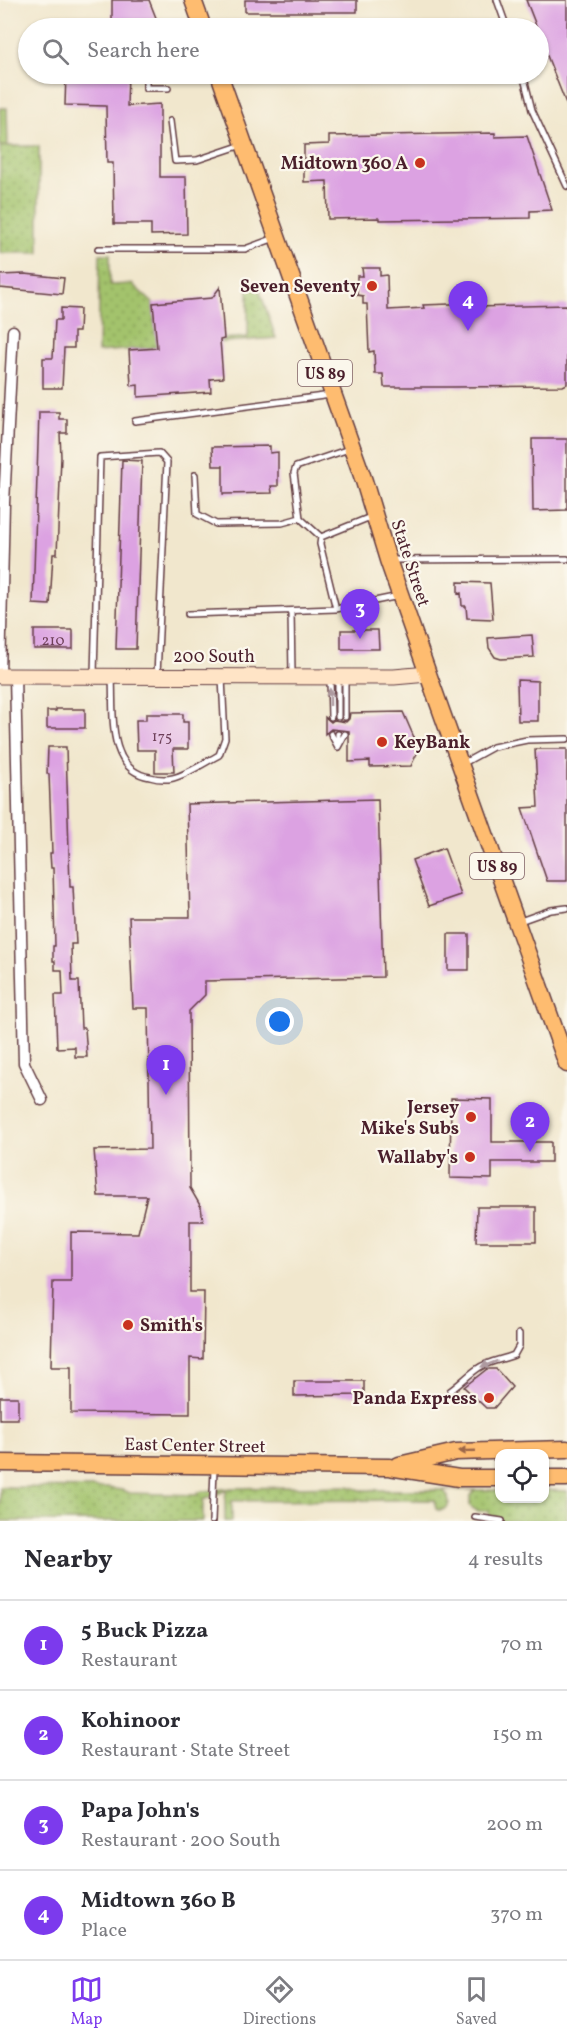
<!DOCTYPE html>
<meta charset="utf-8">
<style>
body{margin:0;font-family:Vollkorn,serif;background:#f2f2f3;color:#2b2b33}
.controls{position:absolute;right:18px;bottom:18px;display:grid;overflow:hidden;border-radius:12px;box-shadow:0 2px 4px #0004}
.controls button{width:54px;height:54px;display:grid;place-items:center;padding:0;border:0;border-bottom:2px solid #e1e1e2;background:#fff;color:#2b2b33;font:30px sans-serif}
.you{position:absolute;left:280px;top:1022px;width:21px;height:21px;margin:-15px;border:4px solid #fff;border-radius:50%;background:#1a73e8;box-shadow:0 0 0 9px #1a73e833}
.badge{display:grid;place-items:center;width:39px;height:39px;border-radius:50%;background:#7c3aed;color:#fff;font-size:20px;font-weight:700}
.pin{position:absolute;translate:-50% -50px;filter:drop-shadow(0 2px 3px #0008)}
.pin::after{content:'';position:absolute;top:32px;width:21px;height:18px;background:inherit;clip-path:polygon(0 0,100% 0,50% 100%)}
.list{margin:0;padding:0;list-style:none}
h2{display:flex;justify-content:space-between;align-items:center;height:78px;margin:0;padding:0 24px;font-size:26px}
h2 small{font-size:20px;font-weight:400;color:#7c7c81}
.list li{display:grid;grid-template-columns:39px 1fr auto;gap:18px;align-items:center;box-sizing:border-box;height:90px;padding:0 24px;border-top:2px solid #e1e1e2}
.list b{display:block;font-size:22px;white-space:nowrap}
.list p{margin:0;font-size:20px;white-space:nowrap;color:#7c7c81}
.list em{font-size:20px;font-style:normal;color:#7c7c81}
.icon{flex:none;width:33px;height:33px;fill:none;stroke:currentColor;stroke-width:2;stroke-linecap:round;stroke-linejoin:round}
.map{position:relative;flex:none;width:567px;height:1521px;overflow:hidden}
.search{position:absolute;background:#fff;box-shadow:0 2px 4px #0004;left:18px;right:18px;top:18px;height:66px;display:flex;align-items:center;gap:15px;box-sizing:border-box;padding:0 21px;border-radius:33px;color:#7c7c81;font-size:22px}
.sheet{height:438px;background:#fff}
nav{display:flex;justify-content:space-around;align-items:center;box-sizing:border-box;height:84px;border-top:2px solid #e1e1e2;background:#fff;font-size:16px;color:#7c7c81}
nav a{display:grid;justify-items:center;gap:3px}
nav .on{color:#7c3aed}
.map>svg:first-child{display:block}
.grass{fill:url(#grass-dots);stroke:#76714c;stroke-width:1.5}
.pitch{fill:#a3c36c;stroke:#76714c;stroke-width:1.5}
.building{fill:#dca2e2}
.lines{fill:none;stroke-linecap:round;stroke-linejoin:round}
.lane-casing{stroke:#633d43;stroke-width:8}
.street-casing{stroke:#633d43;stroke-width:13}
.secondary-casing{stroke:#633d43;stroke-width:17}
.primary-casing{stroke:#633d43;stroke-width:19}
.lane{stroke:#fff;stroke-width:5}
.street{stroke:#fff;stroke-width:10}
.secondary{stroke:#ffe4c6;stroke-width:15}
.primary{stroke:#febc70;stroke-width:16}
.oneway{fill:#ae9aa0}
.oneway2{fill:#9b664a}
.poi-dot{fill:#c8321e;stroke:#fbf7ec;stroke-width:2}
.labels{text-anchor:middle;stroke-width:4.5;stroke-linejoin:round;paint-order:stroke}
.number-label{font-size:15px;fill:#6e4059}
.shield{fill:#fbf7ec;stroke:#7f6065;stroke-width:1.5}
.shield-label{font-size:16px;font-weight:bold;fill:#4a1f2b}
.poi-label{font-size:18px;font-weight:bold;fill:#4a1f2b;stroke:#fbf7ec;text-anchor:end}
.street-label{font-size:18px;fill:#4a1f2b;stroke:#fbf7ec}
</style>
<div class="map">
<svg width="567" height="1521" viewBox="0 0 567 1521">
<defs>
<pattern id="grass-dots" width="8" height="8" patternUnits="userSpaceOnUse" patternTransform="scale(1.5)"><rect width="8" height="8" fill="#a3c36c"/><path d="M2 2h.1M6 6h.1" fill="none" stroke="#879e59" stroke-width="1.8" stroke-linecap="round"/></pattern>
</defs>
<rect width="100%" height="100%" fill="#fbf7ec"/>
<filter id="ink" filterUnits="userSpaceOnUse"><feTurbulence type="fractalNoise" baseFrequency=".0167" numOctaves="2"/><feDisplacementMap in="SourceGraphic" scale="12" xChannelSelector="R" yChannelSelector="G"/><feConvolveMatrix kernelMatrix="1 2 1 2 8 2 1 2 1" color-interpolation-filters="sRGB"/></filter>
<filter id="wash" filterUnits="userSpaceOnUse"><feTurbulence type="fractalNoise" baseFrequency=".008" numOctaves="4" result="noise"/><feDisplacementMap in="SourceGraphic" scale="24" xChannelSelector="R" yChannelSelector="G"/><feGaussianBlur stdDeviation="1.35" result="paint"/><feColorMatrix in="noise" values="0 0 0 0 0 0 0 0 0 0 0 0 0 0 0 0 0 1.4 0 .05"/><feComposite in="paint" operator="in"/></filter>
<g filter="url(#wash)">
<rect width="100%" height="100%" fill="#f1e7cd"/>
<path class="grass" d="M0,146H39V253H0Z
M100,254H110V285L132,284L153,303L157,344L248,337V285L257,283L276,338L98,352Z
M348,1486L361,1490H499L500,1498H544L545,1490L567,1491V1521H490L489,1511H477L470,1506V1497L475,1490H443L448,1496L449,1503C448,1509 441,1512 436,1509L434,1500L232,1501V1521H225V1497L227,1490L203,1500V1521H0V1487L107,1488L122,1490L130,1493L199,1495L197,1492L231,1488Z"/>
<path class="pitch" d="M0,108H7L8,146H0Z"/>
<g id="blocks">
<path class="building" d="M112,0H149L160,28H112Z
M245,0H357V12H245Z
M526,0H567V106L538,33V28H537Z
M66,74H128L127,106L160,104V177H186L187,234L151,235V224H114L113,163H107L106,106L65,105Z
M495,133V137L527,136L552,210L530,211V218L379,220V218L328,219L327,181L304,182V145L329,144V136Z
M362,268H380V276L387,275L388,310L424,308L423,305L477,303L476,307L567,305V384L563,386L452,387H384L383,374H375L374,351L369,352L367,304H363V296L357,295V276H363Z
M25,274L64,278L62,294L0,288V275Z
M220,287L224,339L220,340L223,378L210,379L211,392L138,397V385L131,386L129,350L157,348L153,303L212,298Z
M61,308L80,309L79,332H74V348H64L62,388H43V358H53L55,320H61Z
M39,412H59V419H67V433H60L61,457L57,554H53L50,605L33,604Z
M532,439H567V510L533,511Z
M270,446V453L278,452V486H271L272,493L223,494V466H213L212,447Z
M122,460L142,461L136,649H116Z
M458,582L490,583L493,619L467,618L466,606H462L461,593L458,594Z
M34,630H73V649H34Z
M341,630H378L379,649H341Z
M532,635L534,657L501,659L495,657L489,648L488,638Z
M517,680L538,681V721H518Z
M56,709H85V728H47V711H56Z
M403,712L419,749L411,766L370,767V761L349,762V731L331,729L325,734V717L331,722L334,720L346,722L349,719L350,713Z
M146,714H183V722H188V749H173L174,772H155V750H137L136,720H146Z
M48,747H66L70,887H73L76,944H71L72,981H79L81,1028H85L87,1057H75V1047L57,1048L55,995H63L62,970H55V961H53V946H55L53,868H51L50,853H52L49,774H47Z
M535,749H567V881H547L522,808L538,807Z
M378,799L383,977L205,981V995L189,1011L190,1188L201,1207L203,1221H190V1292H204L203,1359L190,1358V1414L71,1413V1367H51L53,1282H71V1232L138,1233L147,1196H98L94,1150L150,1149L148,1008H133L129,917H190L187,804Z
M444,848L461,895L429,906L412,860Z
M448,934H469V970H448Z
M451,1098L492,1099V1142H551V1162H492V1179L450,1178Z
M477,1207H536V1242H476Z
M487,1369H496L512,1387L494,1408H486L464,1387Z
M294,1381H364V1395L294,1396Z
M0,1397H18V1419H0Z"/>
</g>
</g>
<g filter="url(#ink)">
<use href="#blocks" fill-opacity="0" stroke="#633d43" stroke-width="1.5"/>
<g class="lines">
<g class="lane-casing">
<path id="lane" d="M497,0L507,28
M146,74V88H168
M523,74L532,110L567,186
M170,121L175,161L197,160L242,145
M98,249H245L275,238
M135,421L331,395
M195,475L197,514L216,524L282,523L300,518
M321,537L300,518L294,473L296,467L349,449
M392,560L567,559
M336,609L320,544L321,537L373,516
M291,611L292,675
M188,614L336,609L399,596
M94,674L100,457L159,453L167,462L157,675
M112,679C114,712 106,770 150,777C157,779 165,780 173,778C188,774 204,763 219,755L225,738L222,678
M330,680L331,717
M338,717V680
M345,717V680
M331,734L338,747
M338,745V734
M338,747L345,734
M462,764L493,747L527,740L567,739
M520,921L551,910L567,908
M450,1391C460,1384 467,1376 477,1369C488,1361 502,1360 514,1355L519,1346V1334
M475,1517L502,1521
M212,1521L214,1469"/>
</g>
<g class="street-casing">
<path id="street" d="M0,676L4,503L13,331
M15,676L24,1063L42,1100"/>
</g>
<g class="secondary-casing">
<path id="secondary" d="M0,676L394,677L428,674"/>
</g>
<g class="primary-casing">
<path id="primary" d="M193,0L203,28
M219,74L364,481L388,560L428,674L567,1064
M0,1463L389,1467L459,1478H500
M399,1465L456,1452L567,1449
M544,1478H567"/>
</g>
<use href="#lane" class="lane"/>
<use href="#street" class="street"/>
<use href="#secondary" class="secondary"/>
<use href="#primary" class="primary"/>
</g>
<defs><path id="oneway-solid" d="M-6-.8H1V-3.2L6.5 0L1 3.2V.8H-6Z" transform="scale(1.5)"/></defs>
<g class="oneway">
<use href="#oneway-solid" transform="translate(330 697) rotate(-91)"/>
<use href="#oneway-solid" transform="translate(489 1364) rotate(160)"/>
</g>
<use class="oneway2" href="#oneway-solid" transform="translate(467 1451) rotate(178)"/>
</g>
<g class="poi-dot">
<circle cx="420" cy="163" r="6"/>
<circle cx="372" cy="286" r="6"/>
<circle cx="382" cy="742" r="6"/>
<circle cx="471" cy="1117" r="6"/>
<circle cx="470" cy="1157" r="6"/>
<circle cx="128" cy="1325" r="6"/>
<circle cx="489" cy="1398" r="6"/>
</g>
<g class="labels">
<g class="number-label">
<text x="53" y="645">210</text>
<text x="162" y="741">175</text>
</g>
<g class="shield">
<rect x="298" y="360" width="54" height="26" rx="4.5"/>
<rect x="470" y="853" width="54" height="26" rx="4.5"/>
</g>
<g class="shield-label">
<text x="325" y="379">US 89</text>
<text x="497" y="872">US 89</text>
</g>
<g class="poi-label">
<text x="408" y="169">Midtown 360 A</text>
<text x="360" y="292">Seven Seventy</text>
<text x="394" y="748" text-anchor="start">KeyBank</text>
<text x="459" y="1113">Jersey<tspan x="459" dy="21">Mike's Subs</tspan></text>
<text x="458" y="1163">Wallaby's</text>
<text x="140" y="1331" text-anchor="start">Smith's</text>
<text x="477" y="1404">Panda Express</text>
</g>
<g class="street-label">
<text transform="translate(411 563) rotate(72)" y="6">State Street</text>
<text x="214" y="662">200 South</text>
<text transform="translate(195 1445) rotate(1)" y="6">East Center Street</text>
</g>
</g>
</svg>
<div class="controls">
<button><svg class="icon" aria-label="locate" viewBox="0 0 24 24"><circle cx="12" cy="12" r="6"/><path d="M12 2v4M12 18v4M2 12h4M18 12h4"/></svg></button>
</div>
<div class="you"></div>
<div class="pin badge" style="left:166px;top:1095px">1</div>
<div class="pin badge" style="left:530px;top:1152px">2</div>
<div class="pin badge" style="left:360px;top:639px">3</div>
<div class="pin badge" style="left:468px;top:331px">4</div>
<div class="search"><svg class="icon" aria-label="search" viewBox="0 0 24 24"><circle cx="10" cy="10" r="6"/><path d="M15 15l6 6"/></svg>Search here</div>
</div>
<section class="sheet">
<h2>Nearby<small>4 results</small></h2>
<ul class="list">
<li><span class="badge">1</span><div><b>5 Buck Pizza</b><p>Restaurant</p></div><em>70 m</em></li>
<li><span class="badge">2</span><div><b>Kohinoor</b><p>Restaurant · State Street</p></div><em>150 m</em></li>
<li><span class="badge">3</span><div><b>Papa John's</b><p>Restaurant · 200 South</p></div><em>200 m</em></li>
<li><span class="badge">4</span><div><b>Midtown 360 B</b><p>Place</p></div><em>370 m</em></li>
</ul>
</section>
<nav>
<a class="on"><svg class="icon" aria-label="map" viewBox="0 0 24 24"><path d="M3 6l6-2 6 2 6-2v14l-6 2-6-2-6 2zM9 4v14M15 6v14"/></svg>Map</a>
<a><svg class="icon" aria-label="directions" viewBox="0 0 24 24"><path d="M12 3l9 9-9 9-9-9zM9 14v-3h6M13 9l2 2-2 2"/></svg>Directions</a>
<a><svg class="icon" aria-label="saved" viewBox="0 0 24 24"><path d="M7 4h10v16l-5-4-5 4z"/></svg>Saved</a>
</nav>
